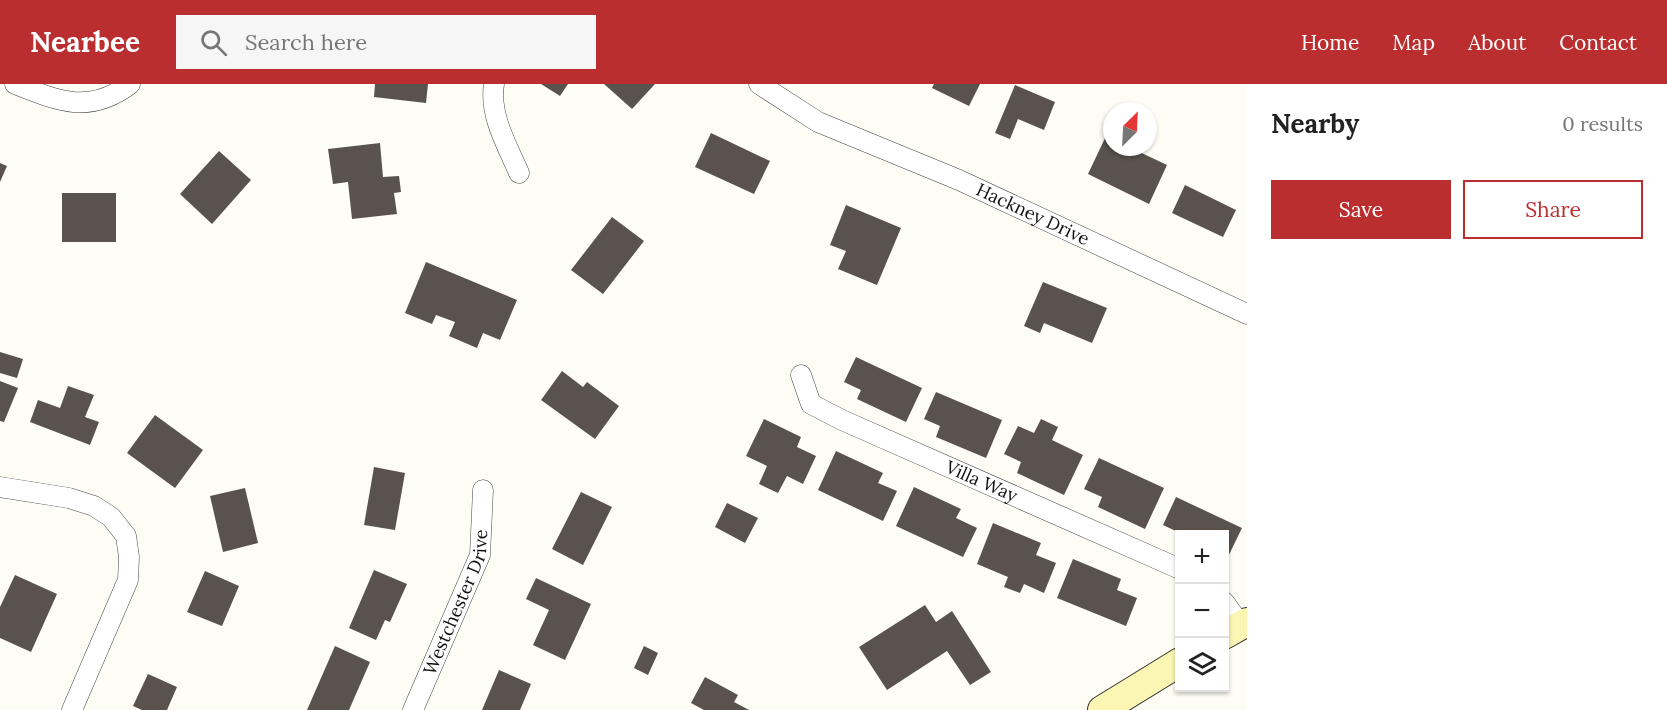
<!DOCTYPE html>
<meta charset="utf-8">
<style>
body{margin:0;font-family:Lora,serif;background:#f6f6f6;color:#222}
.controls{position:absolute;right:18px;bottom:18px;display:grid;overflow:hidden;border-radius:0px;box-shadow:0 2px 4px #0004}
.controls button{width:54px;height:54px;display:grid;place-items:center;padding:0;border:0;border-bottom:2px solid #e0e0e0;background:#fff;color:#222;font:30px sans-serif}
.compass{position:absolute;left:1103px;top:18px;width:54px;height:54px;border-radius:50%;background:#fff;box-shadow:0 2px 4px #0004;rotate:24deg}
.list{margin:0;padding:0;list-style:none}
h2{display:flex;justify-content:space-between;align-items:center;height:78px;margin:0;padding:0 24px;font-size:26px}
h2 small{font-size:20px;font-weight:400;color:#767676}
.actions{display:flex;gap:12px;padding:18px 24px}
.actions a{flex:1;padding:14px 0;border:2px solid #bb2e2f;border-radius:0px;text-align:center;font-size:21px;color:#bb2e2f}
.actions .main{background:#bb2e2f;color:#fff}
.icon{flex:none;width:33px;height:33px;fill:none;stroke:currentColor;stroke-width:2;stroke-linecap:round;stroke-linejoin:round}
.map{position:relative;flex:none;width:1247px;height:626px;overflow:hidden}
header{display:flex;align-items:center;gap:36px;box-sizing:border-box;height:84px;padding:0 30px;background:#bb2e2f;color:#fff}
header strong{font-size:28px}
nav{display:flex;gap:33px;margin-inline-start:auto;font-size:21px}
.search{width:420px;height:54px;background:#f6f6f6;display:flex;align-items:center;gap:15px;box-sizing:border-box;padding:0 21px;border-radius:0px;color:#767676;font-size:22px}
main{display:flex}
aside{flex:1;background:#fff}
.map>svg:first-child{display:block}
.building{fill:#59524d}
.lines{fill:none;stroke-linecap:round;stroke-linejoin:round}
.street-casing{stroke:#444;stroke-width:21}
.secondary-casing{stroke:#333;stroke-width:30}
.street{stroke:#fff;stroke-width:20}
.secondary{stroke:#fbf6b3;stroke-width:28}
.labels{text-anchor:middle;stroke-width:6;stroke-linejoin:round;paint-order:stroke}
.street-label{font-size:18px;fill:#111;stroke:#fff}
</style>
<header>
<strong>Nearbee</strong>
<div class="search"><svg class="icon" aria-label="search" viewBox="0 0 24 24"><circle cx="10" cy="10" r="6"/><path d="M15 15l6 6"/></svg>Search here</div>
<nav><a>Home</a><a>Map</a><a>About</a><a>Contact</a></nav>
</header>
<main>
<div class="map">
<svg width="1247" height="626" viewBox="0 0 1247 626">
<rect width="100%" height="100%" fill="#fefdf5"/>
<path class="building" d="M375,0H428L426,19L374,13Z
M541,0H568L560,12Z
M604,0H655L632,25Z
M934,0H980L969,22L932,4Z
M1015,1L1055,18L1044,46L1018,35L1010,55L995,49Z
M711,49L770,77L754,110L695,83Z
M1106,52L1112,55V63H1129L1167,81L1149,120L1088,90Z
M380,59L383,93L399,92L401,108L394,109L397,130L352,135L348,98L333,100L328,65Z
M219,67L251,96L212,140L180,110Z
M0,79L7,82L0,98Z
M1185,101L1236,126L1223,153L1172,129Z
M62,109H116V158H62Z
M846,121L901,144L877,201L838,185L846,167L830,161Z
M612,133L644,157L603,210L571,186Z
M426,178L517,216L500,256L483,249L477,264L449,252L455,238L436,231L432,240L405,229Z
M1043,198L1107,224L1092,259L1044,239L1040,249L1024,242Z
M0,268L23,275L17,294L0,289Z
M856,273L922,304L906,338L857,315L861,306L844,298Z
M562,287L583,303L587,298L619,322L595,355L541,316Z
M0,297L18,304L4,338L0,337Z
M68,302L94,311L85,333L99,338L90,361L30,338L38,316L60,324Z
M936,308L1002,336L986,374L936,353L940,342L924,335Z
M155,331L203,366L175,404L127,369Z
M764,335L801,353L797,363L816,372L803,400L787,392L778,409L759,400L767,382L746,372Z
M1041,335L1058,343L1052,356L1083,371L1064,411L1017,389L1021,378L1004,370L1018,342L1034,349Z
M836,367L883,389L878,399L897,407L883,437L818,406Z
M1099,374L1164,404L1145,445L1098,423L1102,413L1084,405Z
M374,383L405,389L395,446L364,441Z
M914,403L961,425L956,434L977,444L963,473L896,442Z
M245,404L258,459L223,468L210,412Z
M581,408L612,423L583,481L552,465Z
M1176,413L1242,444L1224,481V450H1180V461L1175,459L1180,449L1163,441Z
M727,419L758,434L745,459L715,443Z
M993,439L1041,459L1036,471L1056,479L1044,509L1024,500L1020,509L1004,503L1008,493L977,480Z
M1073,475L1121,495L1117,506L1137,514L1126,542L1057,514Z
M374,486L407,500L390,538L385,536L376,556L349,544Z
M205,487L239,502L222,542L187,528Z
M15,491L57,510L31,568L0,554V523Z
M536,494L591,520L565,576L533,561L549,526L526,515Z
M925,521L936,538L952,527L991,588L970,601L947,567L887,606L859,563Z
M335,562L370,578L349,626H307Z
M644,562L658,569L648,591L634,584Z
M499,586L531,600L520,626H482Z
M148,590L177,603L167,626H142L133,622Z
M705,593L738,611L734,618L749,626H704L691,619Z"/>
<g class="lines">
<g class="street-casing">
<g id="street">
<path d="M15,0C58,17 89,31 130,0"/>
<path d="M494,0C489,31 507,61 519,89"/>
<path id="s1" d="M759,0L818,38L959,96L1247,230"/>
<path id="s2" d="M801,291L811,320L842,336L1180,485"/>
<path d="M0,403L69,414L94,422L111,433L126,452L129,473L128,496L72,626"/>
<path d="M1224,518L1241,541"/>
<path id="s3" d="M413,626L480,471L483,406"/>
</g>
</g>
<g class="secondary-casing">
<path id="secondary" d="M1224,551L1247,538
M1102,626L1180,578"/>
</g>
<use href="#street" class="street"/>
<use href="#secondary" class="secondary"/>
</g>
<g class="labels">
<g class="street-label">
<text dy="6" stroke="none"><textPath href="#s1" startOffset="304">Hackney Drive</textPath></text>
<text dy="6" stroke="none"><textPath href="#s2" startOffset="218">Villa Way</textPath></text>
<text dy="6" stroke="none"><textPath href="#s3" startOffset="117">Westchester Drive</textPath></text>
</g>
</g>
</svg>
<div class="controls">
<button>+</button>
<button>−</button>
<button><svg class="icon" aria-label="layers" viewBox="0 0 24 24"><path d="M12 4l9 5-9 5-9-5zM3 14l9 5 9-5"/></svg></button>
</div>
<svg class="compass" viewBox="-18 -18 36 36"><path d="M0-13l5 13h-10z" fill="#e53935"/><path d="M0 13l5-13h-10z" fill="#767676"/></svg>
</div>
<aside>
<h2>Nearby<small>0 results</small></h2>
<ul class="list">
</ul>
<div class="actions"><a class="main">Save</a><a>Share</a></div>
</aside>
</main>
